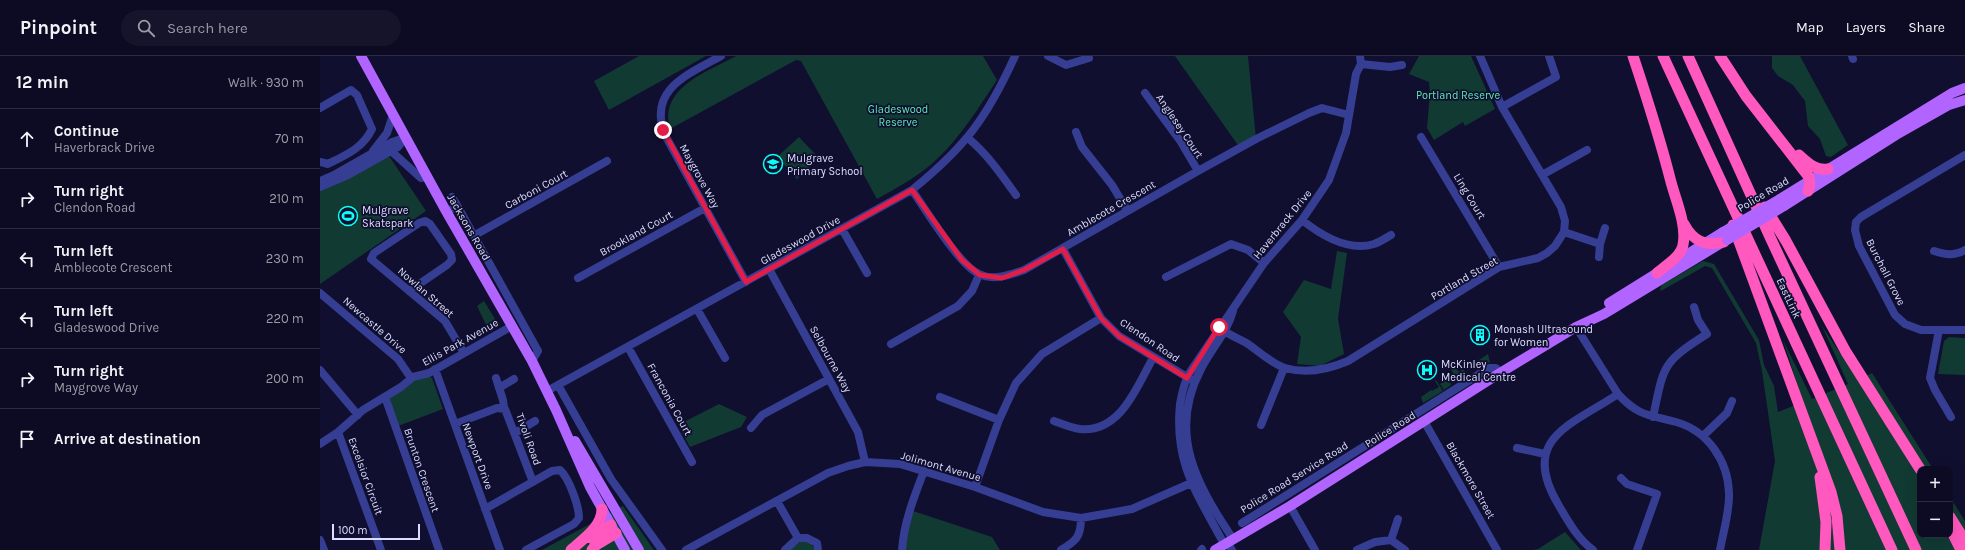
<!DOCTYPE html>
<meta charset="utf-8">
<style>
body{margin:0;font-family:Karla,sans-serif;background:#15142b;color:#f1f3f6}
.controls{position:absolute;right:12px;bottom:12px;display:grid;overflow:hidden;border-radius:8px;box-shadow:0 4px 16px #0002}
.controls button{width:36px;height:36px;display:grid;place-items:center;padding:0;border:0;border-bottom:1px solid #2c2b41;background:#0c0b23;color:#f1f3f6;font:20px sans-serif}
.scale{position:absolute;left:12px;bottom:10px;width:88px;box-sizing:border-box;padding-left:4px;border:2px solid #dddeff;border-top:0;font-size:11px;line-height:14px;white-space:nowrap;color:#dddeff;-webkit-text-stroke:3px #100f2f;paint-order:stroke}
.stop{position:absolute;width:12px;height:12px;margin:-9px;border:3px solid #e11d48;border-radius:50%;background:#fff}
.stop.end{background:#e11d48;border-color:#fff;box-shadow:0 1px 4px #0008}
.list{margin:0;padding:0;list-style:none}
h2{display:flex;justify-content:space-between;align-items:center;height:52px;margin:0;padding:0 16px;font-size:17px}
h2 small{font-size:13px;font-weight:400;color:#9a9ba6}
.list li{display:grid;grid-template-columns:26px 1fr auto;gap:12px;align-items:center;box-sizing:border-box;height:60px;padding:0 16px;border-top:1px solid #2c2b41}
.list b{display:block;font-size:15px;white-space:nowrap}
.list p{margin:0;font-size:13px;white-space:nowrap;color:#9a9ba6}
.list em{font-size:13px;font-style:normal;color:#9a9ba6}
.icon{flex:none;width:22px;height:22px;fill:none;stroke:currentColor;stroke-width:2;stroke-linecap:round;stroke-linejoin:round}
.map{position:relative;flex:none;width:1645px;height:494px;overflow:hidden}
header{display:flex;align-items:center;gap:24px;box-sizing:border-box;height:56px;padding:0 20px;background:#0c0b23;border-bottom:1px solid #2c2b41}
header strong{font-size:19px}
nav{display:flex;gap:22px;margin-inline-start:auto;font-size:14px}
.search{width:280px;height:36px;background:#15142b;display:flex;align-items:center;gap:10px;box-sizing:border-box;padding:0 14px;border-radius:22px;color:#9a9ba6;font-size:15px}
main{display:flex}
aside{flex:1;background:#0c0b23}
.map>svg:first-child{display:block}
.green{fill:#113a33}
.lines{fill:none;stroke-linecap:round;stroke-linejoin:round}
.minor{stroke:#353e93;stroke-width:8}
.major{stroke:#b164ff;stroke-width:10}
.highway{stroke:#ff58be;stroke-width:11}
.major-bridge{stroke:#b164ff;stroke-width:10}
.route{stroke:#e11d48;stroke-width:5}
.labels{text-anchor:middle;stroke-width:3.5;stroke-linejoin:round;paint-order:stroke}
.park-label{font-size:11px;fill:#5bedb5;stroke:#100f2f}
.street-label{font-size:11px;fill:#dddeff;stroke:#100f2f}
.poi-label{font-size:11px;fill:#dddeff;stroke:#100f2f;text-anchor:start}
</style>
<header>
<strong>Pinpoint</strong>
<div class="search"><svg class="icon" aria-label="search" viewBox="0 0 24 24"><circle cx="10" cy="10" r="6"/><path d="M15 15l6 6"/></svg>Search here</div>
<nav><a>Map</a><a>Layers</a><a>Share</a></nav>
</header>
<main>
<aside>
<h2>12 min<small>Walk · 930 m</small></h2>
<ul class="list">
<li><svg class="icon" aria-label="ahead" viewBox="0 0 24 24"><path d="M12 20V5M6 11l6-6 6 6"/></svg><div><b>Continue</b><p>Haverbrack Drive</p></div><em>70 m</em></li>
<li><svg class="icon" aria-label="right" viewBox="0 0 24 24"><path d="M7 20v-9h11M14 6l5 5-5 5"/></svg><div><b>Turn right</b><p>Clendon Road</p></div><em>210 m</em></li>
<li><svg class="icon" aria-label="left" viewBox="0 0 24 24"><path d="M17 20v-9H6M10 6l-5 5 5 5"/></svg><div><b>Turn left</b><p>Amblecote Crescent</p></div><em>230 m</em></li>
<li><svg class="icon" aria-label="left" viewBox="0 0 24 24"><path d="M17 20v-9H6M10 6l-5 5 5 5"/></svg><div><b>Turn left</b><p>Gladeswood Drive</p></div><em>220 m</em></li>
<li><svg class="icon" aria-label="right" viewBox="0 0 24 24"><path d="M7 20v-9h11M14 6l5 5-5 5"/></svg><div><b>Turn right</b><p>Maygrove Way</p></div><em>200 m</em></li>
<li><svg class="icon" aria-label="arrive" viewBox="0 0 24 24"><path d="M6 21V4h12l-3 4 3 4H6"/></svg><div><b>Arrive at destination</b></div></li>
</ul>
</aside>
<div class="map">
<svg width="1645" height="494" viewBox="0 0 1645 494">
<rect width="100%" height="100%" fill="#100f2f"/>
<path class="green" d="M319,0H386L289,54L274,25Z
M416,0H663L677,24C659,51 642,79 618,102C601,119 578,131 557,143L481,5L476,4L350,73C338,32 387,16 416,0Z
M855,0H928L936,83L920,92Z
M1099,0H1151L1175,53L1145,70L1143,66L1114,84L1107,72L1110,37L1109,26L1089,18Z
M1452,0H1480L1528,89L1511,101L1506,100L1500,83L1488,70L1485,45L1473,29L1458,20L1452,12Z
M479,81L499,102L477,123L457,101Z
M69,100L106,155L0,228V134Z
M1017,195L1027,197L1018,263L1024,298L1000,310L977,308L981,281L963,256L984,224L1011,233Z
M1383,205L1394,208L1439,284L1444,309L1454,330L1458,356L1483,346L1463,284L1492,343L1528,328L1502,270L1538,324L1552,317L1613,413H1600V479H1630V441L1645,465V494H1439L1455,405L1442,315L1436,287L1392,212L1385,210L1341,235L1340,233L1342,229Z
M164,245L175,263L174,272L169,275L157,250Z
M1629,281L1645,282V319L1618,318L1624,285Z
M1168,298L1170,306L1157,313L1152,305L1154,303L1156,306Z
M1135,311L1139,316L1143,313L1147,319L1137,326L1131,313Z
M107,320L112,322L123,353L78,370L68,342L90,326Z
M1129,322L1131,329L1124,334L1120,328Z
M1116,324L1123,335L1103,347L1101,341L1111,334L1112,335L1119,331L1115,325Z
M399,348L427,361L421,371L370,391L358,369Z
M303,450L334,494H222Z
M590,454L672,481L680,494H582Z
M1245,476L1261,494H1213L1218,493Z
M483,484L491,487L495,494H469Z"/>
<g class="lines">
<path class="minor" d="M401,0C369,18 327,33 345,79L426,226
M728,0L746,9L769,2
M1532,0L1533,3
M1041,8L1070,11L1082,9
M825,37L861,86L878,115
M1182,51L1236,21L1229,0
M0,52L31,34L37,39L52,73C43,92 26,99 8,108L0,106
M756,76L762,91L792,129L807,154
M1101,81L1179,211
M648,82C668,99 681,118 696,139
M53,95L67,77L73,59
M71,95L101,122L108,121
M1645,99L1541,161L1536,166L1535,174L1539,190L1575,259L1585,268L1601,274H1645
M1222,119L1267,94
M0,125L14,119L72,86L84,82
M0,131L28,119L78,91L86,81
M592,134C606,154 639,209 659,218C673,225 690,219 704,214L878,115L936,83L989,57L1002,52L1029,59
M132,141L138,151
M126,155L138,151L218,295L212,305
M982,164C1002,180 1028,196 1054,188C1060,186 1066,182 1071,179
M522,173L547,217
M1244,176L1280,188
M155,179L287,105
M743,193L781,262L799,280L872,324
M1614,195C1626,199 1634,200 1645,194
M1279,201L1280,188L1285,172
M449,213L538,376L545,406
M846,221L911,188L928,194L944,207
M258,222L385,152
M89,235L127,209L132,204L131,198L110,168L105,165L99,167L54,197L51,203L125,265L144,297
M0,237L78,303L91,322
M377,253L405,302
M899,271C908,279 918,282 928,288C938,295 954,309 965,312C987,318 1007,314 1028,305L1179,211L1218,202L1227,197L1235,190L1244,176L1245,165L1241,151L1182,51L1160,0
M1256,271L1298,338C1318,360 1329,359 1356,366C1388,375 1408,405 1409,437C1410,454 1403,477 1400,494
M1619,274L1610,322L1615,334L1631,361
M571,288L638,250L652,235L659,219
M308,291L372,406
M115,313L180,494
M0,314L38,359
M176,322L183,344L184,352
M238,329L291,423L342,494
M179,332L194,323
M227,335L592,134C645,91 667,62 695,0
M65,341L119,494
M620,341L679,364
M1333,361C1344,310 1341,307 1387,278L1378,264L1374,251
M734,365C742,368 751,372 760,373C801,377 817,330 833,302
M1104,365L1177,494
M135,368L177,352L185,353L213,426
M941,369L964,312
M431,372L442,359L509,323
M18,376L61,494
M195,377L215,365
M1383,380L1407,357L1412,345
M0,388L18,376L43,354L81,331L93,321L109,317L192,270
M1197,392L1225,398
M1301,422L1307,428L1337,438L1317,494
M655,431L679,364L696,327L722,298L781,262
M457,445L478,482
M970,450L995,494
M165,453L232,415L240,414C249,422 259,450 259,462L254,468L206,494
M922,467L1169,312H1176L1180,317
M913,483C877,429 847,377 881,313C891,293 907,277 913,255
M0,484L4,494
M1071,484L1078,463
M907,486L912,494
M904,488C877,437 854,408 860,348C862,336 864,326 870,316L944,207L982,164L1009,124L1026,77L1036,18L1041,8L1040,0
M366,494L508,417L528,410L545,406L580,408L655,431L723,456L761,462L812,453L878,424
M465,494L478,482H487L497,487L498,494
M582,494C584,466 594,441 604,415
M741,494C756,485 761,481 761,462
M881,494L882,493
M1037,494L1055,486L1071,484L1085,494
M1273,494C1257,482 1248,465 1238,448C1199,382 1252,369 1298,338"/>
<path class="major" d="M41,0L126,155L212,305L236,354L270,431L305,494
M1460,143L1632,37L1645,32
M1464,150L1576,79L1629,49L1645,44
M1289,247L1403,176
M255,385L319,494
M895,494L970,450L1180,317L1256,271L1284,258L1403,186"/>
<path class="highway" d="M1313,0C1327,42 1340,83 1351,126C1356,145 1367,169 1363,189C1361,201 1346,209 1337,217
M1343,0L1572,494
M1368,0L1450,181L1596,494
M1400,0L1426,40L1489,121L1490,129L1488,135
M1479,99C1488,107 1496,115 1508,113
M1445,151L1466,185L1526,296L1600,413
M1364,168C1373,185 1385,191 1404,186
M1413,169L1511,436L1517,460L1520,494
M1500,421L1506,466L1505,494
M1630,461L1645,485
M1633,478L1641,494
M271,482L291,469
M251,494C263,483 282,471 282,453
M272,494L276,489L296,477"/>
<path class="major-bridge" d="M1403,176L1460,143
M1407,184L1464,150"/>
</g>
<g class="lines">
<path class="route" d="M343,74L426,226L592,134L642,204L660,219L682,222L704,214L743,193L781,262L799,280L867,322L899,271"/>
</g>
<defs>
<g id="school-ring" transform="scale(1)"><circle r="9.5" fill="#100f2f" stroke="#09fff7" stroke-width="1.5"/><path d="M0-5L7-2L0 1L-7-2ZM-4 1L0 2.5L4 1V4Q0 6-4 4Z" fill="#09fff7"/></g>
<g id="stadium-ring" transform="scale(1)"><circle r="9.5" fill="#100f2f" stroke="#09fff7" stroke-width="1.5"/><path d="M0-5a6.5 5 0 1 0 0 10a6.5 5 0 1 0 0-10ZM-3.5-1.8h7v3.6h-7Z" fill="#09fff7"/></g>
<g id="building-ring" transform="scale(1)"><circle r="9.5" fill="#100f2f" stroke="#09fff7" stroke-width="1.5"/><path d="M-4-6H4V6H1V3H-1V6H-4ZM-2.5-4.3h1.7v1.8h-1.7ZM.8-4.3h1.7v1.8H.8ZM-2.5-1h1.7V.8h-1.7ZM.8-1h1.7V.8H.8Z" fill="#09fff7"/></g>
<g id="hospital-ring" transform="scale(1)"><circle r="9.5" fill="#100f2f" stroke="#09fff7" stroke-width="1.5"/><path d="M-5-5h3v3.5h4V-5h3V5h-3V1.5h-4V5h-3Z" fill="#09fff7"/></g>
</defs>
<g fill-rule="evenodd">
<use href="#school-ring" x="453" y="108"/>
<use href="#stadium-ring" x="28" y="160"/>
<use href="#building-ring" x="1160" y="279"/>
<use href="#hospital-ring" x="1107" y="314"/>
</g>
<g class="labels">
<g class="park-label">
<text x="1138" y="43">Portland Reserve</text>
<text x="578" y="57">Gladeswood<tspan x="578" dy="13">Reserve</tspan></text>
</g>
<g class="street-label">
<text transform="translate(860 70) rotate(56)" y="4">Anglesey Court</text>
<text transform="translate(380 120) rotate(61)" y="4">Maygrove Way</text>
<text transform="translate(216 133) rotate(-29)" y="4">Carboni Court</text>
<text transform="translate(1443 138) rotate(-31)" y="4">Police Road</text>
<text transform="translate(1150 140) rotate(59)" y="4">Ling Court</text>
<text transform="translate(791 152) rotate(-30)" y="4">Amblecote Crescent</text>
<text transform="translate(962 168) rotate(-51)" y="4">Haverbrack Drive</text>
<text transform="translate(149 171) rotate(60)" y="4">Jacksons Road</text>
<text transform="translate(316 177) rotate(-29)" y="4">Brookland Court</text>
<text transform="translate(480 184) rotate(-29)" y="4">Gladeswood Drive</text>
<text transform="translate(1566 216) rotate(63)" y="4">Burchall Grove</text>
<text transform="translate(1144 222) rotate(-30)" y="4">Portland Street</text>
<text transform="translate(106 236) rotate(41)" y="4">Nowlan Street</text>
<text transform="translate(1469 242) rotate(65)" y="4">EastLink</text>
<text transform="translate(55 269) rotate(41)" y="4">Newcastle Drive</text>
<text transform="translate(830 284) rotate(34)" y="4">Clendon Road</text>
<text transform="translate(140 286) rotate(-29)" y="4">Ellis Park Avenue</text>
<text transform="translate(511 303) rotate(61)" y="4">Selbourne Way</text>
<text transform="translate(350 343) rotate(61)" y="4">Franconia Court</text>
<text transform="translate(1070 373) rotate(-32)" y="4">Police Road</text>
<text transform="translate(209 383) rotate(70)" y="4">Tivoli Road</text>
<text transform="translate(158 400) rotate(70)" y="4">Newport Drive</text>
<text transform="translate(621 410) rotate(16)" y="4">Jolimont Avenue</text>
<text transform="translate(102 414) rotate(71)" y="4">Brunton Crescent</text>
<text transform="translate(46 420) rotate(70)" y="4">Excelsior Circuit</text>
<text transform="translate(974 421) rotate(-32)" y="4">Police Road Service Road</text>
<text transform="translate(1151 424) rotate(60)" y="4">Blackmore Street</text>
</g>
<g class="poi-label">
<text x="467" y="106">Mulgrave<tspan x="467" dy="13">Primary School</tspan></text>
<text x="42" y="158">Mulgrave<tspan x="42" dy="13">Skatepark</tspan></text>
<text x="1174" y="277">Monash Ultrasound<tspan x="1174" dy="13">for Women</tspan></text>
<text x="1121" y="312">McKinley<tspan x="1121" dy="13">Medical Centre</tspan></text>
</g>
</g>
</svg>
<div class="controls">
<button>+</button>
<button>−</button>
</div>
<div class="scale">100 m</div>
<div class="stop" style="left:899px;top:271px"></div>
<div class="stop end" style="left:343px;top:74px"></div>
</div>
</main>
